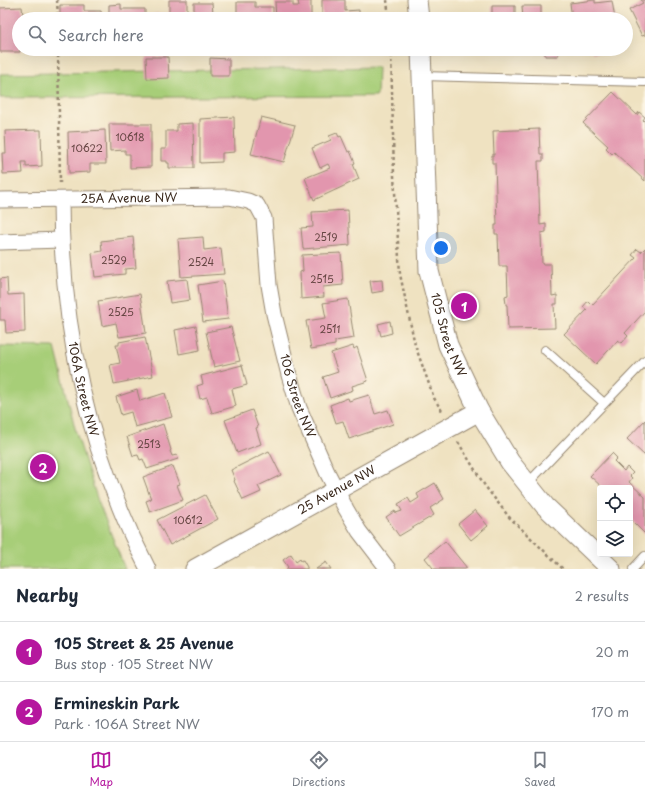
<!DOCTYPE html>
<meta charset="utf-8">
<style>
body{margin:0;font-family:"Playpen Sans",sans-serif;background:#f2f2f3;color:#1f2937}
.controls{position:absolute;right:12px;bottom:12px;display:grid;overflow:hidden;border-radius:4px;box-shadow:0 4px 16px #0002}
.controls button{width:36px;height:36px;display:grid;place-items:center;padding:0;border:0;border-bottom:1px solid #e0e1e3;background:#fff;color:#1f2937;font:20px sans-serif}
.you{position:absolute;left:441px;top:248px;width:14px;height:14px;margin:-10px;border:3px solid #fff;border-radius:50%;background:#1a73e8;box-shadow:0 0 0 6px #1a73e833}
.badge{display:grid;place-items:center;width:26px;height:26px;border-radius:50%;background:#b5179e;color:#fff;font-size:13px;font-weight:700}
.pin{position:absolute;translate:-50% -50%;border:2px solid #fff;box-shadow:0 1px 4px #0006}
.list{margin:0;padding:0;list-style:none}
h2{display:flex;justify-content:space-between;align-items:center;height:52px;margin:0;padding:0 16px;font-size:17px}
h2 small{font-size:13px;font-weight:400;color:#747a83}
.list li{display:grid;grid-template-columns:26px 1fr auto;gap:12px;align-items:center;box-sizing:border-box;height:60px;padding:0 16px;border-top:1px solid #e0e1e3}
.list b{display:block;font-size:15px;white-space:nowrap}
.list p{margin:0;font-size:13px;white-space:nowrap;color:#747a83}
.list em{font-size:13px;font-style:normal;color:#747a83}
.icon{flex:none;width:22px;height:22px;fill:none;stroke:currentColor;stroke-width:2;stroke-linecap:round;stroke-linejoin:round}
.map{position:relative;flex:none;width:645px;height:569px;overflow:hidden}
.search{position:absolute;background:#fff;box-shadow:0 4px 16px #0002;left:12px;right:12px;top:12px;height:44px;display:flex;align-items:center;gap:10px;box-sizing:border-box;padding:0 14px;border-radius:22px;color:#747a83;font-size:15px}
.sheet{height:172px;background:#fff}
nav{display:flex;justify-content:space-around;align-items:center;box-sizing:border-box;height:56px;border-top:1px solid #e0e1e3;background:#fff;font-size:11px;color:#747a83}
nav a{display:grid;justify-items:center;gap:2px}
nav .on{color:#b5179e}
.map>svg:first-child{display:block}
.green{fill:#a7ce78;stroke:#717c4b}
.building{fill:#e296ae}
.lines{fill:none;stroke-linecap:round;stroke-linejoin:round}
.service-casing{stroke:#958670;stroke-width:10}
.minor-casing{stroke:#958670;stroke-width:17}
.tertiary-casing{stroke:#958670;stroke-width:21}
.path{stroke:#958670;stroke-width:2.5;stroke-dasharray:3 3;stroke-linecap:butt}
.service{stroke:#fff;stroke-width:8}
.minor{stroke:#fff;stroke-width:15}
.tertiary{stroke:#fff;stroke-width:19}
.labels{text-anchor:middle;stroke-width:3.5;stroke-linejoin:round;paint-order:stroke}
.number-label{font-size:10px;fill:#654542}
.street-label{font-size:12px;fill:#3b2a1e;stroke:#fcf5e5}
</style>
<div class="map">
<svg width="645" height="569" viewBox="0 0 645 569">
<rect width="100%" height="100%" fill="#fcf5e5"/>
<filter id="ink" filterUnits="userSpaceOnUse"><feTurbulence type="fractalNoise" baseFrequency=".025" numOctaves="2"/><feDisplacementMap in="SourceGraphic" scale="8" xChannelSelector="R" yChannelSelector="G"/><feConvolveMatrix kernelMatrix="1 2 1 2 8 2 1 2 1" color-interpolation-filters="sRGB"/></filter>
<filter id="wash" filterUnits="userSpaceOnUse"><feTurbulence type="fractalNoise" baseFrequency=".012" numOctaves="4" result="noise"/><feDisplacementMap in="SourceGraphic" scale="16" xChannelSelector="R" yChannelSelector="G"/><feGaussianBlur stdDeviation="0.9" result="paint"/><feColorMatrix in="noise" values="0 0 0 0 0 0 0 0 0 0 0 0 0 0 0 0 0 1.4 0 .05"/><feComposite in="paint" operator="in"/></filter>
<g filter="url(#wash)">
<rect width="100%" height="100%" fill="#efe2c1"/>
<path class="green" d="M378,67L377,96L0,98V74Z
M0,346L55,347L76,432L98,501L125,569H0Z"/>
<g id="blocks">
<path class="building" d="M169,0H187V19H153V14L169,13Z
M322,0H345V11L359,10V19H322Z
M595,0V3L612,1L615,19H572L570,3Z
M641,0H645V35L642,36L629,10L643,3Z
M298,1H311V19H276L275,2H293V6H299Z
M237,2H255V7H273V19H237Z
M194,3H212L213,13H220V19H194Z
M121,4V9H145V19H109V5Z
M60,5H84V11H101L102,19H60Z
M492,6H515V19H478V14H492Z
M522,6H541V19H523Z
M22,7L23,15L38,14V19H19V49H20V52H0V8Z
M479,49H516V50L479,51Z
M545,49H558V56H545Z
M592,49H618V50L593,53Z
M146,57H168L169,78L147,79Z
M210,58L229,59V76H210Z
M613,92L637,115L639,112L645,117L643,120L645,122V181L614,152L612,154L606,148L608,146L583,123Z
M234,117L235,152L222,153V162L200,163V119Z
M261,117L295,125L284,162L251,154Z
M193,123L194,168H169V163H167V161H161V149H166V131H177V124Z
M109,124H151V167L130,168V154H125V150L110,151Z
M539,129L540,154H543V161H538L540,225L546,224V232L541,233L542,264H551L552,296L557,295V304H554L555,328L508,329L507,305H506L505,296L508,295L507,266H499L498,234H495V225H497L495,163H492V155H494L493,131Z
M41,130L42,166L26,167V162H22L23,173L3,174L2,153H6L5,131Z
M105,130L106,164H90V172L69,173L68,132Z
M337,133L339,137L341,136L348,152L350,151L355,163L353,164L359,179L314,200L305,178L330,168L328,164L320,168L312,148L331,140L329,136Z
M348,210L350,245L303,249L301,228L313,227L312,212Z
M133,237L136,268L125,269V274L95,277L92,253L102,251L101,241Z
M203,237L204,250L221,248L224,274L181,277L178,239Z
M645,248V311L625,333L628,336L622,343L618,340L596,364L564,334L587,310L583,307L588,301L592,305L636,258L632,255L637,249L641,252Z
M341,253L343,285L323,287L324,297L301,299L300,272L303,271L302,255Z
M7,278L8,295L24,294L25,332L6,333L5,320H0V279Z
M187,279L190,300L170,303L167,281Z
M382,280L383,291L372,293L370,281Z
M223,281L228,319L203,322L198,285Z
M140,294L146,333L119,337L116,323L102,326L98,301Z
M348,299L354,338L335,341V345L311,349L306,321L326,318L323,303Z
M390,321L392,333L381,336L378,324Z
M196,326L200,350L179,354L175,330Z
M231,327L240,361L214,367L206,332Z
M145,337L153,376L114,384L110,365L120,363L116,345H119V342Z
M353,346L354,349L357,347L368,381L352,386L353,390L330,398L323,377L338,372L331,353Z
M242,365L247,385L232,389L236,406L212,413L207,397L200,399L197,386L203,384L201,376Z
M137,390L140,401L165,393L172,417L135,427L131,412L121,415L116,397Z
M369,395L375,414L388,410L393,424L349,439L343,421L336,423L330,405L348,398L349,401Z
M252,410L258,427L256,428L261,444L237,453L225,420Z
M645,420V456L627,439Z
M163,424L171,450L170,451L172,456L177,455L178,459L147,469L143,459L140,460L138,455L133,456L127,437Z
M269,451L281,475L258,486L261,492L243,500L234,481L235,480L231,470Z
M612,453L617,458L614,461L624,471L627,467L633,473L630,476L632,478L629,482L645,497V534L631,520L630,521V488H603L590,476Z
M173,466L180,484L177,485L183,500L150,512L146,501L151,499L143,477Z
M435,483L444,499L430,508L434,515L399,536L386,517L395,511L396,513L402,511L398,504L408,498L411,503L419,498L417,494Z
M205,495L218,519L170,545L157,520Z
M475,510L488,526L471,540L458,524Z
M445,541L467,568L465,569H432L433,568L425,558Z
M291,554L296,562L300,559L301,561L303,560L307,567V569H286L288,567L283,560Z
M326,562L331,569H316Z"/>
</g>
</g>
<g filter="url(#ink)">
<use href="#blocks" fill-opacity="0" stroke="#958670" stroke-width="1"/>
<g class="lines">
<g class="service-casing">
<path id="service" d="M422,76L645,82
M545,350L604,403
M527,484L645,361
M633,569L645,556"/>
</g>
<g class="minor-casing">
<g id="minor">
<path id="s1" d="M0,200L229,197L248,201L257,205L264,218L269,285L274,314L289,375L299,408L327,472L346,509L359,531L388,569"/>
<path id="s2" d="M61,200C61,331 88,452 148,569"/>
<path d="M0,242L61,240"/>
</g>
</g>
<g class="tertiary-casing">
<g id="tertiary">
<path d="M417,0L419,19"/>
<path id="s3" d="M421,49L429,271L448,345L479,411L510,462L545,506L611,569"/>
<path id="s4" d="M195,569L479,411"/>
</g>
</g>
<path class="path" d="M57,0L58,19
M387,0L389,19
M58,49L60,183
M391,49L394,176L400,274L415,345L434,398L442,411
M458,442L485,486L509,517L563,569"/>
<use href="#service" class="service"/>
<use href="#minor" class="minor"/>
<use href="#tertiary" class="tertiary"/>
</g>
</g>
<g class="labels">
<g class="number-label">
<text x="130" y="141">10618</text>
<text x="87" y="152">10622</text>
<text x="326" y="241">2519</text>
<text x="114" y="264">2529</text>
<text x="201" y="266">2524</text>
<text x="322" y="283">2515</text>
<text x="121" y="316">2525</text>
<text x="330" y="333">2511</text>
<text x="149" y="448">2513</text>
<text x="188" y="524">10612</text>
</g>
<g class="street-label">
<text dy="4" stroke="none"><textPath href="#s1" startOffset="129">25A Avenue NW</textPath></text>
<text dy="4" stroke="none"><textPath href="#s3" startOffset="289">105 Street NW</textPath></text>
<text dy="4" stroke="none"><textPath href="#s2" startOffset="191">106A Street NW</textPath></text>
<text dy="4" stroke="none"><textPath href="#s1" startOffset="455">106 Street NW</textPath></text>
<text dy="4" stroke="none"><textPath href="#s4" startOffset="162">25 Avenue NW</textPath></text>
</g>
</g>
</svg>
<div class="controls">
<button><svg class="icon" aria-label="locate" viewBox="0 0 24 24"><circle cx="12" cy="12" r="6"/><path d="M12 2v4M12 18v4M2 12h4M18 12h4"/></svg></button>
<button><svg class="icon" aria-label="layers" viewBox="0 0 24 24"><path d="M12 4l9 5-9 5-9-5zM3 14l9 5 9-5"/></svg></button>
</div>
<div class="you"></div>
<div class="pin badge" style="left:464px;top:306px">1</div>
<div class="pin badge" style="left:43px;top:467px">2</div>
<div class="search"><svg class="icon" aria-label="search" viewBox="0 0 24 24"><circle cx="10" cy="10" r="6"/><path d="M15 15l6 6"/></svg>Search here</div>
</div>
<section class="sheet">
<h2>Nearby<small>2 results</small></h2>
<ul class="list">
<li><span class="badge">1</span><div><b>105 Street &amp; 25 Avenue</b><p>Bus stop · 105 Street NW</p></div><em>20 m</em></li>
<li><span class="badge">2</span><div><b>Ermineskin Park</b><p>Park · 106A Street NW</p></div><em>170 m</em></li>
</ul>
</section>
<nav>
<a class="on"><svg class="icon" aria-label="map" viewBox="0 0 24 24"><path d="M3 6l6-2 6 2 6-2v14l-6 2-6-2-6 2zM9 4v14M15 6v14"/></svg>Map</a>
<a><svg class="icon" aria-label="directions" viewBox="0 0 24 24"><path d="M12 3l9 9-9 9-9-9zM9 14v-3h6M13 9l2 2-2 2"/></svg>Directions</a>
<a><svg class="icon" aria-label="saved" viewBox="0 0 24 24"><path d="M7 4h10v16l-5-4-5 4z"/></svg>Saved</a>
</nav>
